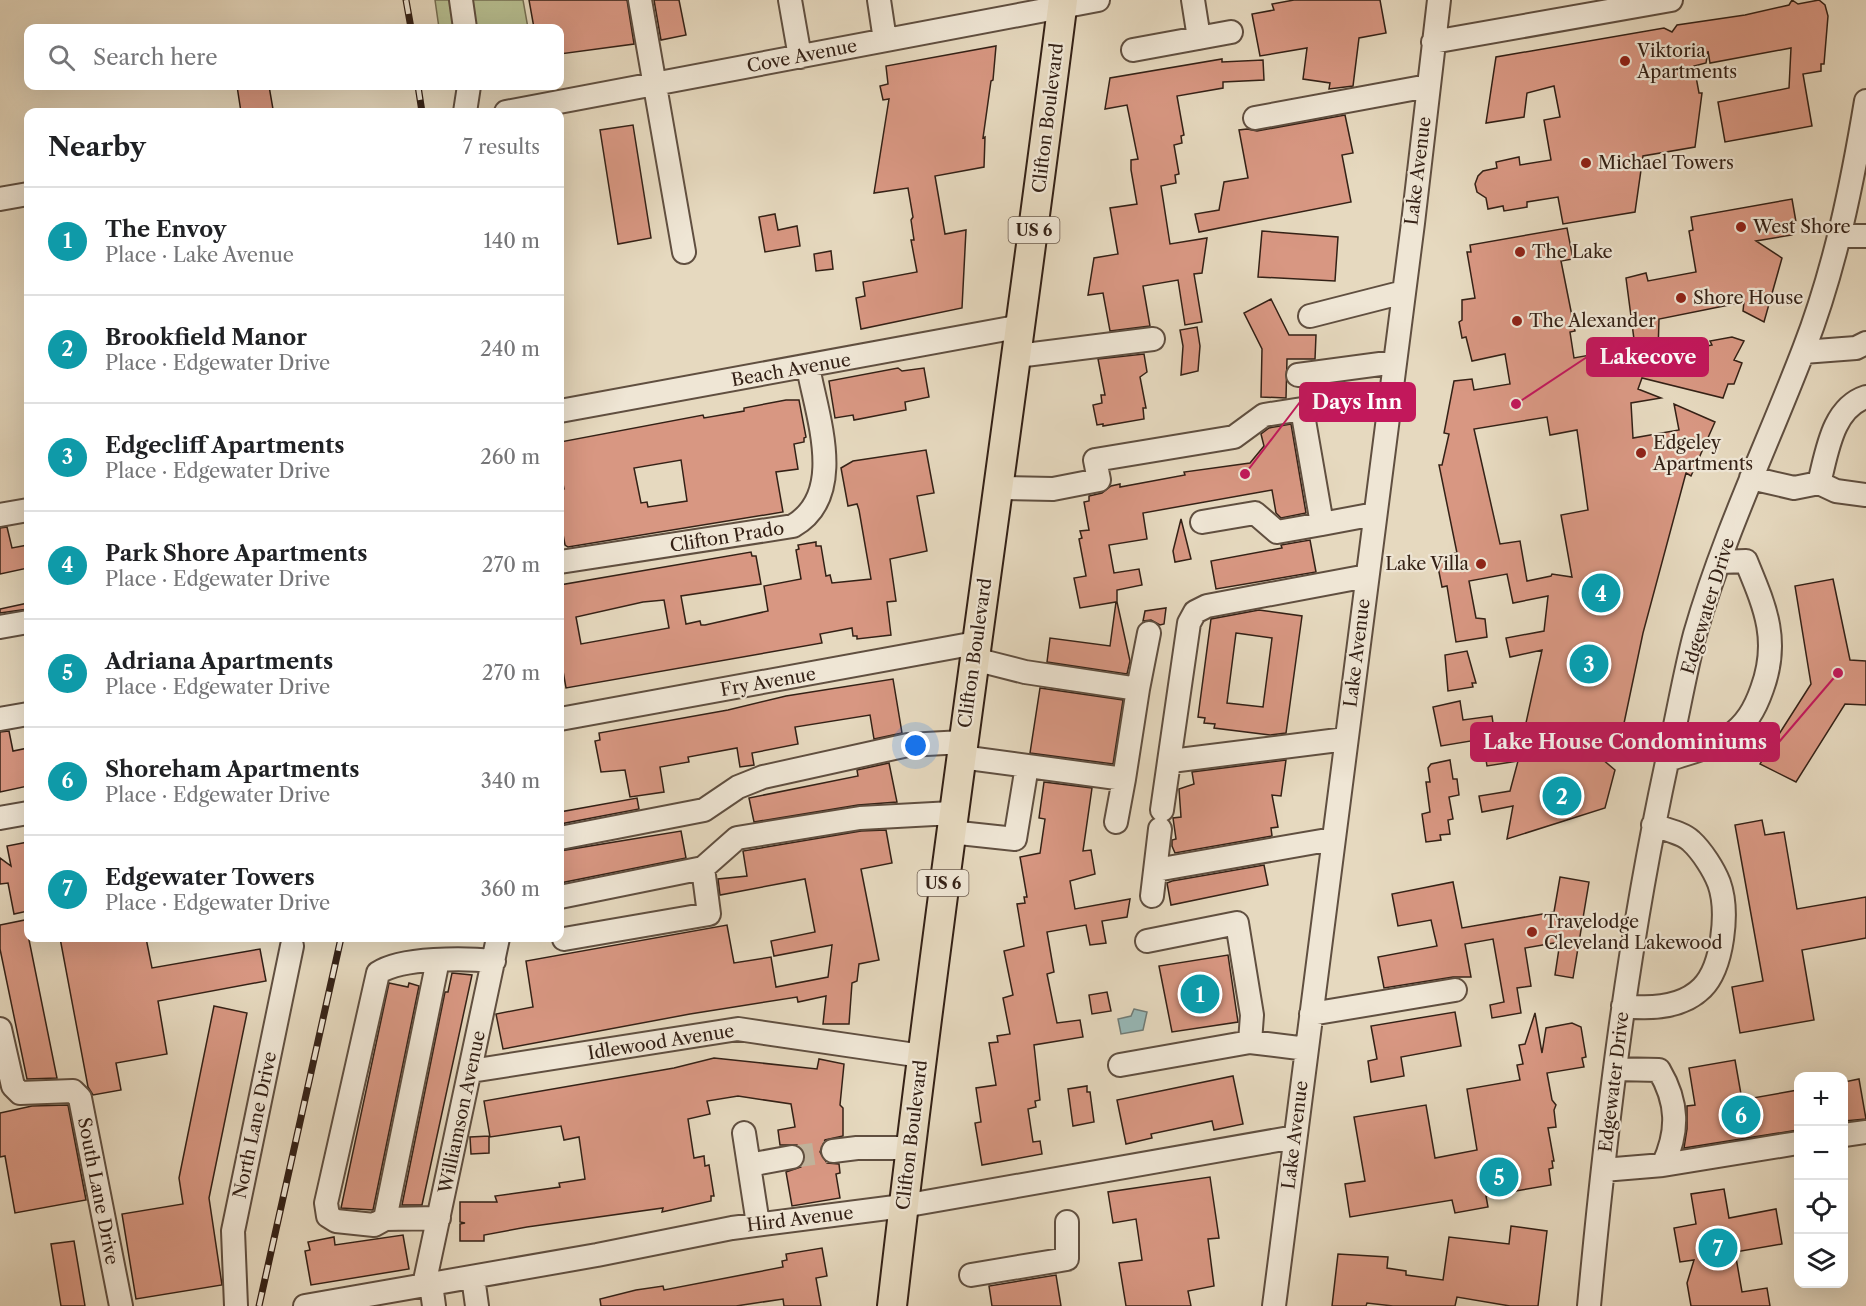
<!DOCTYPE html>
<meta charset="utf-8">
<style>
body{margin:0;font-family:"Libre Caslon Text",serif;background:#f2f2f2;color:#202124}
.controls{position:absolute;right:18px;bottom:18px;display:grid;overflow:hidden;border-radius:12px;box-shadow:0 6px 24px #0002}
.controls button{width:54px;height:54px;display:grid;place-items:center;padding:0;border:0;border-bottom:2px solid #e0e0e0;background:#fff;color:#202124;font:30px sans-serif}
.you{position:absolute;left:916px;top:746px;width:21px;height:21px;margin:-15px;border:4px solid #fff;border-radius:50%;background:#1a73e8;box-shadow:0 0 0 9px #1a73e833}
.badge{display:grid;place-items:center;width:39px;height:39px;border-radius:50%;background:#8f2418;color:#fff;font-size:20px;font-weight:700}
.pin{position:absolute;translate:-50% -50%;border:3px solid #fff;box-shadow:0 2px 6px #0006}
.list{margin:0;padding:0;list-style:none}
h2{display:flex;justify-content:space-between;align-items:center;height:78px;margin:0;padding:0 24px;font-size:26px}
h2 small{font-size:20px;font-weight:400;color:#757577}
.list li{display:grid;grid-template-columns:39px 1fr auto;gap:18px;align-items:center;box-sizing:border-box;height:108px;padding:0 24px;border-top:2px solid #e0e0e0}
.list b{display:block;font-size:22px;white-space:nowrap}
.list p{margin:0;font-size:20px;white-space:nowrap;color:#757577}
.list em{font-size:20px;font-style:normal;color:#757577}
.icon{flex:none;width:33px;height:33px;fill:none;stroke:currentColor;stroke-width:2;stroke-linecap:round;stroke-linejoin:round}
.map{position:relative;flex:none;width:1866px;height:1306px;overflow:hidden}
.search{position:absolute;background:#fff;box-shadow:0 6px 24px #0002;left:24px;top:24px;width:540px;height:66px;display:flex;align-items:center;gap:15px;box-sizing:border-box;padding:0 21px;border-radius:12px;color:#757577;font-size:22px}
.panel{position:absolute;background:#fff;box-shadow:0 6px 24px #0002;left:24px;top:108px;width:540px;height:834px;border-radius:12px}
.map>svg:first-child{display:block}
.green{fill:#b7bf91;stroke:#767054;stroke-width:1.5}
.water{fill:#97b9b8;stroke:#6f7c77;stroke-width:1.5}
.building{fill:#d89782;stroke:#342116;stroke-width:1.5;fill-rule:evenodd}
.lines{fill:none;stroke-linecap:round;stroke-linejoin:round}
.minor-tunnel{stroke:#c2b49d;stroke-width:22;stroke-dasharray:22 11;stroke-linecap:butt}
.minor-casing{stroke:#604f40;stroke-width:26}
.major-casing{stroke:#342116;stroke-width:32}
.minor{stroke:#efe6d5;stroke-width:22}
.major{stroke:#e6d9bf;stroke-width:28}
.rail-casing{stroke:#342116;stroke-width:7}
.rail{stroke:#efe6d5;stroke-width:4.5;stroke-dasharray:14;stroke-linecap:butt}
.poi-dot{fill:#8f2418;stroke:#efe6d5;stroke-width:2}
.labels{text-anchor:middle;stroke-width:4.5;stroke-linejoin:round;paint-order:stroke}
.shield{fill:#efe6d5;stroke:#6c5c4f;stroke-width:1.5}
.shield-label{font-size:16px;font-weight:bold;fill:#342116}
.poi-label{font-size:18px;fill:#342116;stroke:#efe6d5;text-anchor:start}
.street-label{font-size:18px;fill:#342116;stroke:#efe6d5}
.leader{fill:none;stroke:#c2185b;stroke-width:2}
.callout-dot{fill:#c2185b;stroke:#efe6d5;stroke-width:2}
.callout{fill:#c2185b;stroke:#c2185b;stroke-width:2}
.callout-label{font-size:20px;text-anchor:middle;font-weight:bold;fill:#fff}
</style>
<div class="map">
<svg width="1866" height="1306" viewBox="0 0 1866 1306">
<rect width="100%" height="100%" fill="#e6d9bf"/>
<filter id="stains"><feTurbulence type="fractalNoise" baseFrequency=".00333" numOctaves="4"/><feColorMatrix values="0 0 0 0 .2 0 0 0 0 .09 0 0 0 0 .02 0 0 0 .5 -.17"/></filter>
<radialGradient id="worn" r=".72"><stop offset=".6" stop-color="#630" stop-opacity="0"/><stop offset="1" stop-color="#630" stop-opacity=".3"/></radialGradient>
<path class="green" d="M435,0H523L528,28H439Z"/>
<path class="water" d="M1134,1009L1147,1012L1143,1030L1121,1034L1118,1019L1131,1016Z"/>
<path class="building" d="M529,0H627L634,44L560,54V28H534Z
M654,0H679L686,35L661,40Z
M1294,0H1380L1386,33L1359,38L1353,86L1329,89L1330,83L1303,79L1307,48L1260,56L1252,14L1274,10L1272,4Z
M1792,0L1798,4L1819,0L1825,5L1828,16L1824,64H1821V71L1803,74L1812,126L1725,142L1718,102L1789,88L1791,48L1710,63L1708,51L1706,63L1694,66L1699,93H1702L1695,147L1643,156L1635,212L1563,224L1558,197L1527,202V207L1504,211L1503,206L1488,209L1486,198L1477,192L1475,184L1478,176L1483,171L1497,168L1496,162L1519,157L1520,165L1551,160L1544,120L1560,117L1554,86L1527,93L1524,117L1486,123L1496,57L1664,28L1672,32L1677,25L1745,15L1789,5Z
M996,46L993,80L991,81L983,138L985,137L984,167L935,176L945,234L966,230L962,308L861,329L856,298L865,296L863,282L917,272L911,240H914L911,220L913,217L908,188L874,193L889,99L883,100L880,86L888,84L886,66Z
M1222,59V62L1263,60L1264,80L1223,82V88L1177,96L1184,135L1181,136L1182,143L1174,145L1179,174L1175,175L1176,183L1161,186L1170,244L1207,238L1202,273L1194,274L1202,322L1185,325L1178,280L1143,286L1150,326L1110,331L1103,293L1088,295L1094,258L1118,254L1110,208L1137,204L1131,170V160L1138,159L1127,105L1105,109L1110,78Z
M237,86H269L273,109L241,112Z
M1345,115L1353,153L1342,155L1351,202L1199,232L1195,214L1219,210L1224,182L1248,178L1239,130L1247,129L1257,131Z
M633,125L651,238L618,244L600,130Z
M1792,199L1796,222L1790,223L1792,235L1756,241L1782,258L1764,322L1743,311L1744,302L1659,319L1658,352L1681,348L1684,351L1712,345L1710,341L1732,337L1744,341L1734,360L1742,363L1734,384H1728L1723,398L1642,378L1638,389L1661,398L1631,403L1633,438L1679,430L1674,404L1715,422L1691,476L1686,473L1643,633L1619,747L1576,737L1615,770L1605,808L1507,839L1513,806L1482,812L1479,796L1510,791L1518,761L1487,766L1484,748L1522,741L1542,650L1510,657L1506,638L1544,631L1548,596L1513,603L1507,574L1469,581L1476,618L1485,619L1487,637L1456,642L1447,586L1442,587L1436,557L1457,553L1439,465H1442L1449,434L1444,433L1454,381L1472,379L1474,390L1510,384L1505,354L1472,361L1466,337L1462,338L1459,322L1462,320V300L1475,298L1467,252H1471L1470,245L1567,228L1573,259L1561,261L1575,331L1570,332L1574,358L1635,347L1626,278L1646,273L1648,281L1696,272L1689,231L1693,230L1691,217ZM1547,417L1550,435L1577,430L1588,510L1561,515L1572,577L1552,574L1551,576L1527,581L1520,541L1500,544L1474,429Z
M775,214L778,230L797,226L800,246L765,252L759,217Z
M1262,231L1338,237L1335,281L1258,277Z
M831,251L833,269L816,271L814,254Z
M1271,299L1289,335H1316L1315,359H1287L1286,398L1261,397L1262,349L1244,313Z
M1197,327L1200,346L1198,371L1181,375L1183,346L1180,330Z
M1144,354L1147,372L1140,377L1146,408H1143L1144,419L1103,426V424L1097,425L1093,405L1102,403L1101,395H1105L1098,359Z
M898,368L902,371L924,368L929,397L905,402L906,410L854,420L853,415L835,418L829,381Z
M786,400H799L806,437L804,438V442L794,444L798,469L776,472L783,512L568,547L565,545L560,518V490L564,489L560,468V442L703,415L704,418L744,411V408ZM681,460L687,501L648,507L647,502L641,503L634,468Z
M1291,424L1306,513L1281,518L1276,513L1272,490L1143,513L1147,539L1109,545L1114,573L1139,569L1142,585L1117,590V602L1130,661L1127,674L1047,662L1050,638L1110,646L1116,602L1080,608L1074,578L1086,576L1079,539L1082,538L1080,531L1089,530L1084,502L1089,501V496L1102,493L1111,486L1120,484V487L1185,475L1184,472L1250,463L1264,446L1261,434L1269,428Z
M926,450L934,493L917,496L927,551L890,559L896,601L887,602L891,635L857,639V636H853L852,628L820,634L822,643L566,688L560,654V585L751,552L752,556H756L761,584L681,596L686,624L700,621L701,625H705L768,611L764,586L801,579L796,550L799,549L798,545L816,542V546H821L826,576L830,575L832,583L871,579L859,510L857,504L848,506L841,468L853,461ZM664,600L669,628L581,644L576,617L643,602Z
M1181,519L1191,559L1175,562L1173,551Z
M7,527L12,548L28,545V568L0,574V528Z
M1310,540L1316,572L1216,589L1211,561L1282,548L1281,545Z
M1833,579L1850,660L1866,661V705L1845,704L1796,782L1760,764L1811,684L1795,586Z
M28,603V609L0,613V609Z
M1166,608L1164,624L1160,625L1151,620L1143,621L1145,611Z
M1259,610L1302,616L1286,733L1270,735L1214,728L1215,724L1204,723L1205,718L1198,717L1211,619ZM1236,633L1272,638L1263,707L1227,703Z
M1467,651L1476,683H1472L1473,687L1448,691L1445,655Z
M893,679L902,733L874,739L870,715L795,727L798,744L752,753L754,765L740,767L737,748L688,757L689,762L660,767L664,792L630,797L625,770L601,772L595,741L600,740L599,733L728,710L786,696Z
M1040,688L1123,700L1113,764L1030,753Z
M1460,701L1463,720L1492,716L1495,737L1441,746L1433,707Z
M9,731L13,751L28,748V786L0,792V732Z
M1286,760L1281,796L1272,795L1278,827L1271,828L1272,836L1175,853L1172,846V840L1176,839L1173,818L1181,817L1179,789L1194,784L1192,772Z
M1450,760L1453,779H1457L1459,795L1449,797L1453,819L1448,820L1450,834L1440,835L1441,840L1426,842L1422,814L1430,812L1426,782H1430L1428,768L1431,764Z
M889,763L897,802L858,805L754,822L749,798L858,776L857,770Z
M1044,782L1092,788L1083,851L1091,850L1095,874L1070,881L1075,909L1130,899L1127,917L1102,921L1106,943L1090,945L1086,925L1047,932L1054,972L1047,974L1057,1023L1080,1020L1083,1037L1034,1045L1040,1100L1035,1101L1036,1107L1028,1109L1033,1142L1040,1141L1042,1154L982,1165L975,1123L981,1122L976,1088L996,1085L989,1043L998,1042L997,1036L1010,1034L1003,998L1013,995L1004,951L1024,946L1017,904L1025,903L1024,897H1027L1020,857L1040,853L1045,819L1039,818Z
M637,798L639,809L560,824V812Z
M1762,820L1765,835L1784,832L1797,909L1866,897V938L1802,950L1814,1020L1740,1033L1732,987L1763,981L1735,825Z
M886,830L892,863L861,869L879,960L859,964L857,981L852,983L849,1024H823L826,996L798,1002L797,997L690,1014L503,1049L496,1014L533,1007L526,961L727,925L734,963L771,957L776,987L828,977L832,945L774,956L771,941L815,932L805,879L720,895L718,879L747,876L743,851L861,831Z
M681,831L686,858L560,883V851Z
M28,842V884H26L28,911L14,914L8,883L0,884V858L11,866L7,846Z
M1264,865L1268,885L1171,905L1167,883L1172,881Z
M1560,877L1589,882L1573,978L1555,975L1560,942L1525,948L1531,986L1517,988L1521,1013L1492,1018L1490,1005L1504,1002L1493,939L1465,944L1471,977H1453L1384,988L1378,957L1437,946L1431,920L1398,926L1392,894L1453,882L1462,928L1554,912Z
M25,920L57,1078L27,1079L0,949V925Z
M60,938H146L152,968L260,949L266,981L158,1001L167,1054L116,1063L121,1090L93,1095L88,1087Z
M1228,955L1238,1022L1172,1032L1159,966Z
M452,973L472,975L422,1205H402L445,992H448Z
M389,983L408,987L409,983L419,986L373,1210L341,1208Z
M1107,992L1111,1011L1092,1014L1089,995Z
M214,1006L247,1013L209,1198L222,1285L136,1299L122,1214L183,1204L179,1178Z
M1455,1012L1461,1046L1401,1057L1404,1076L1371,1082L1368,1061L1377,1059L1371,1026Z
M1535,1013L1542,1053L1546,1028L1572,1023L1581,1027L1586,1057L1582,1058L1584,1067L1547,1073L1552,1100L1556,1105L1554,1110L1556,1127L1548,1128L1554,1161H1552L1553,1168L1549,1169L1551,1185L1486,1196L1488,1207L1455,1213L1452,1200L1350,1217L1345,1184L1365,1181L1354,1117L1426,1105L1435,1158L1477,1150L1467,1089L1520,1080L1517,1065L1523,1064L1519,1045L1525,1044Z
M714,1058L817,1069L819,1059L844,1064L840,1105L843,1108V1136L825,1140L820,1152L827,1163L839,1164L840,1173L836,1174L840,1198L792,1206L786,1172L801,1167L805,1155L797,1145H780L778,1130L795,1127L791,1104L738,1096L707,1101L710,1114L688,1119L694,1158L704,1156L705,1166L709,1165L714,1196H711V1201L662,1212L663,1208L527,1227L484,1235V1241H460V1224L465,1223L460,1222V1202H497L495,1196L560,1187L559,1183L585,1179L579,1137L564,1140L561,1126L490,1137L484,1101L674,1068Z
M1735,1060L1742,1100L1798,1090V1130L1684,1148L1687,1129V1106L1695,1105L1689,1068Z
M1233,1076L1243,1124L1214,1130L1212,1121L1151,1134L1152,1138L1126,1144L1117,1100Z
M1859,1079L1866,1119L1844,1121V1082Z
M1087,1086V1092H1090L1094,1122L1073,1126L1068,1089Z
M68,1105L86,1200L15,1213L5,1156L0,1157V1113L32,1106Z
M489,1136V1153L471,1154L470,1137Z
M1210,1177L1219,1238L1208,1239L1214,1286L1188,1291L1191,1306H1126L1119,1263L1142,1260L1136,1219L1113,1223L1108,1192Z
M1724,1189L1729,1218L1776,1209L1782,1244L1735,1252L1742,1292L1767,1288L1770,1306H1691L1687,1283L1694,1260L1680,1262L1674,1228L1696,1224L1691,1194Z
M1511,1226L1547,1231L1538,1306H1510L1457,1297L1455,1306H1393L1367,1303L1366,1306H1332L1338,1254L1388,1257L1387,1268L1406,1271V1275L1443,1280L1449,1237L1509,1244Z
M403,1235L409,1269L311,1285L305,1251L310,1250L308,1242L334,1237L335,1245Z
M74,1241L85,1306H61L51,1244Z
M822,1248L827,1276L816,1278L821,1306H784L783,1299L736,1306H601L600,1299L636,1290L663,1286L664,1290L783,1267L782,1261L787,1260L786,1254Z
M1056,1275L1061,1306H992L989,1286Z"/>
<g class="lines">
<path class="minor-tunnel" d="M792,1157L833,1151"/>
<g class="minor-casing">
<path id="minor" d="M461,0L465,28
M640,0L684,252
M790,0L800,57
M879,0L885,40
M1193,0L1199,38
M1433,42L1671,0
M1133,50L1231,32
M465,112L469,86
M506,112L1098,0
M1255,118L1428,86
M0,199L28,194
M1839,236H1866
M1310,316L1404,292
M1803,352L1856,348L1866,343
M1017,356L1153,339
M1298,375L1395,362
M560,411L1022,326
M1751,478L1794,488L1819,483L1836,491L1866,495
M1819,483C1827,453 1832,408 1866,397
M999,488L1053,489L1099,480L1095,460L1234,437L1264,415L1302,409
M1375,514L1322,524L1302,409L1391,394
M0,515L28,510
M1202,522L1255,513L1277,532L1322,524
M560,562L793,526C847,495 817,416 808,367
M0,627L28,622
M1138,689L1149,633
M0,719L28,714
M560,719L976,643
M961,757L1124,779L1138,689L1025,672L974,659
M1668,760C1687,753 1711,748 1728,737C1746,725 1755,709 1762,689C1780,640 1765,607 1746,561L1720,562
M1171,761L1346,739
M1162,810L1189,623L1195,612L1207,606L1367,576
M0,818L28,813
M1116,822L1124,779
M950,832L1015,839L1027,766
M560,838L704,810L738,787L763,777L908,745L963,742
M1156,870L1333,839
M1152,896L1160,829
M560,897L703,868L737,838L860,818L952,813
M564,939L709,914L703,868
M1147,941L1237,923L1252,1015L1250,1042
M1623,1006C1649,1009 1682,1008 1702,988C1723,967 1729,911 1719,883C1714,870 1702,851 1691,841C1683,833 1664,829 1653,825
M1311,1014L1455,990
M0,1029L13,1086L20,1093L73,1091L80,1098L121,1306
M1120,1065L1250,1042L1307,1049
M1615,1069L1659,1070C1678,1102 1679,1131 1663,1165
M471,1071L738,1029L922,1056
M744,1133L758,1224
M1844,1135L1866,1132
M833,1151L857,1148H910
M749,1165L792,1157
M1603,1170L1663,1165L1798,1143
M439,1218L385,1219L374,1225L336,1221L328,1216L326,1203L378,973C401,957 466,958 494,961
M385,1219L438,960
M971,1275L1067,1259V1222
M473,1277L477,1306
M431,1284L434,1306
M424,1285L498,938
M236,1306L233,1231L292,946
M305,1306L597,1255L732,1228L903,1206L1295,1137
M1274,1306L1413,223L1439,0
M1589,1306C1606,1123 1628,942 1667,762C1677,720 1684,676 1695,634C1723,536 1768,443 1804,349C1835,269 1852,185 1866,101"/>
</g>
<g class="major-casing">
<path id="major" d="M892,1306C942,870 1008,436 1063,0"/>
</g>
<use href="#minor" class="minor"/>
<use href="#major" class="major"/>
<g class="rail-casing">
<path id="rail" d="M406,0L411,28
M418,86L422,112
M259,1306L341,938"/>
</g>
<use href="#rail" class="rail"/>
</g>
<g class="poi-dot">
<circle cx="1625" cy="61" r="6"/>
<circle cx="1586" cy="163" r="6"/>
<circle cx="1741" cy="227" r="6"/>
<circle cx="1520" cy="252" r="6"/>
<circle cx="1681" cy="298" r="6"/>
<circle cx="1517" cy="321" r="6"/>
<circle cx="1641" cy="453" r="6"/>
<circle cx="1481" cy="564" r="6"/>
<circle cx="1532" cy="932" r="6"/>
</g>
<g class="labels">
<g class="shield">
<rect x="1008.5" y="217" width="51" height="26" rx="4.5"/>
<rect x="917.5" y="870" width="51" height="26" rx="4.5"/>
</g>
<g class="shield-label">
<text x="1034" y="236">US 6</text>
<text x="943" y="889">US 6</text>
</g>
<g class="poi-label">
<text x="1637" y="57">Viktoria<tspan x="1637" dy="21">Apartments</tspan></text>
<text x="1598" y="169">Michael Towers</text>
<text x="1753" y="233">West Shore</text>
<text x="1532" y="258">The Lake</text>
<text x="1693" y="304">Shore House</text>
<text x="1529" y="327">The Alexander</text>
<text x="1653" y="449">Edgeley<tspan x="1653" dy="21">Apartments</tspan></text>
<text x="1469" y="570" text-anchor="end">Lake Villa</text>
<text x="1544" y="928">Travelodge<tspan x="1544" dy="21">Cleveland Lakewood</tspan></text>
</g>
<g class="street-label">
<text transform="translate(802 56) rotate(-11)" y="6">Cove Avenue</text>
<text transform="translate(1048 118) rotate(-83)" y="6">Clifton Boulevard</text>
<text transform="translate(1418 171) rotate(-83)" y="6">Lake Avenue</text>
<text transform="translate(791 370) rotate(-10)" y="6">Beach Avenue</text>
<text transform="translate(727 537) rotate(-9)" y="6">Clifton Prado</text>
<text transform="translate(1708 606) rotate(-73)" y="6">Edgewater Drive</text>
<text transform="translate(975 653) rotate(-82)" y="6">Clifton Boulevard</text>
<text transform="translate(1357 653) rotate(-83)" y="6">Lake Avenue</text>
<text transform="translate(768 682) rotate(-10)" y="6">Fry Avenue</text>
<text transform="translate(661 1042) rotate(-9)" y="6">Idlewood Avenue</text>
<text transform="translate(1614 1082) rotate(-83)" y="6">Edgewater Drive</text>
<text transform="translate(462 1112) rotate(-78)" y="6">Williamson Avenue</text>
<text transform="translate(255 1125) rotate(-78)" y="6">North Lane Drive</text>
<text transform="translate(912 1135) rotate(-83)" y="6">Clifton Boulevard</text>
<text transform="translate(1295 1135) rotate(-83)" y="6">Lake Avenue</text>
<text transform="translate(98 1191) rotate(79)" y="6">South Lane Drive</text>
<text transform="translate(800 1219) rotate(-7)" y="6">Hird Avenue</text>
</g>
</g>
<path class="leader" d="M1516 404L1587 357M1245 474L1300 402M1838 673L1779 742"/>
<g class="callout-dot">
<circle cx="1516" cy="404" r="6"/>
<circle cx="1245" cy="474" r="6"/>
<circle cx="1838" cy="673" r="6"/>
</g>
<g class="callout">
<rect x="1587" y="338" width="121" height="38" rx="6"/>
<rect x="1300" y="383" width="115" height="38" rx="6"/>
<rect x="1471" y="723" width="308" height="38" rx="6"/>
</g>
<g class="callout-label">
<text x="1648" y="364">Lakecove</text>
<text x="1357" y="409">Days Inn</text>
<text x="1625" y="749">Lake House Condominiums</text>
</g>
<rect width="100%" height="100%" filter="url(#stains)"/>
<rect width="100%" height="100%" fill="url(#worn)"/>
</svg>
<div class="controls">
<button>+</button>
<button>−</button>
<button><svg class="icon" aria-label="locate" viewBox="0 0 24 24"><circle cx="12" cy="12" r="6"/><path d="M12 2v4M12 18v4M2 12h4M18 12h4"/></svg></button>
<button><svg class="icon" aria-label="layers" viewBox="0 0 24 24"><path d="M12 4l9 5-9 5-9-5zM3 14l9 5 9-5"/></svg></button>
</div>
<div class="you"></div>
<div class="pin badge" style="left:1200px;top:994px;background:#0f9aa8">1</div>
<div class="pin badge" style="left:1562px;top:796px;background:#0f9aa8">2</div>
<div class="pin badge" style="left:1589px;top:664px;background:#0f9aa8">3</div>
<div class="pin badge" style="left:1601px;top:593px;background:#0f9aa8">4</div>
<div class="pin badge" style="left:1499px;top:1177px;background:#0f9aa8">5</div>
<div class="pin badge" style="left:1741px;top:1115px;background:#0f9aa8">6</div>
<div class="pin badge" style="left:1718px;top:1248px;background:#0f9aa8">7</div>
<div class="search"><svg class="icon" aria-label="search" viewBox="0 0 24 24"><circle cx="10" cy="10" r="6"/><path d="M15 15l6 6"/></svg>Search here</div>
<section class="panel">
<h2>Nearby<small>7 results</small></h2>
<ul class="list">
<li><span class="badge" style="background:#0f9aa8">1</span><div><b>The Envoy</b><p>Place · Lake Avenue</p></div><em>140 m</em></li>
<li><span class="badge" style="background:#0f9aa8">2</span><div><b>Brookfield Manor</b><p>Place · Edgewater Drive</p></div><em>240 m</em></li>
<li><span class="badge" style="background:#0f9aa8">3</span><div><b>Edgecliff Apartments</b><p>Place · Edgewater Drive</p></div><em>260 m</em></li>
<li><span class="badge" style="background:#0f9aa8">4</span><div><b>Park Shore Apartments</b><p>Place · Edgewater Drive</p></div><em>270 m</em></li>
<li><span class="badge" style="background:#0f9aa8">5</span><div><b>Adriana Apartments</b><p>Place · Edgewater Drive</p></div><em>270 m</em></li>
<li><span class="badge" style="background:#0f9aa8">6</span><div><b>Shoreham Apartments</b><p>Place · Edgewater Drive</p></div><em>340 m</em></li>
<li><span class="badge" style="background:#0f9aa8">7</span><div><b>Edgewater Towers</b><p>Place · Edgewater Drive</p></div><em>360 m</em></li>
</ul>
</section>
</div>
